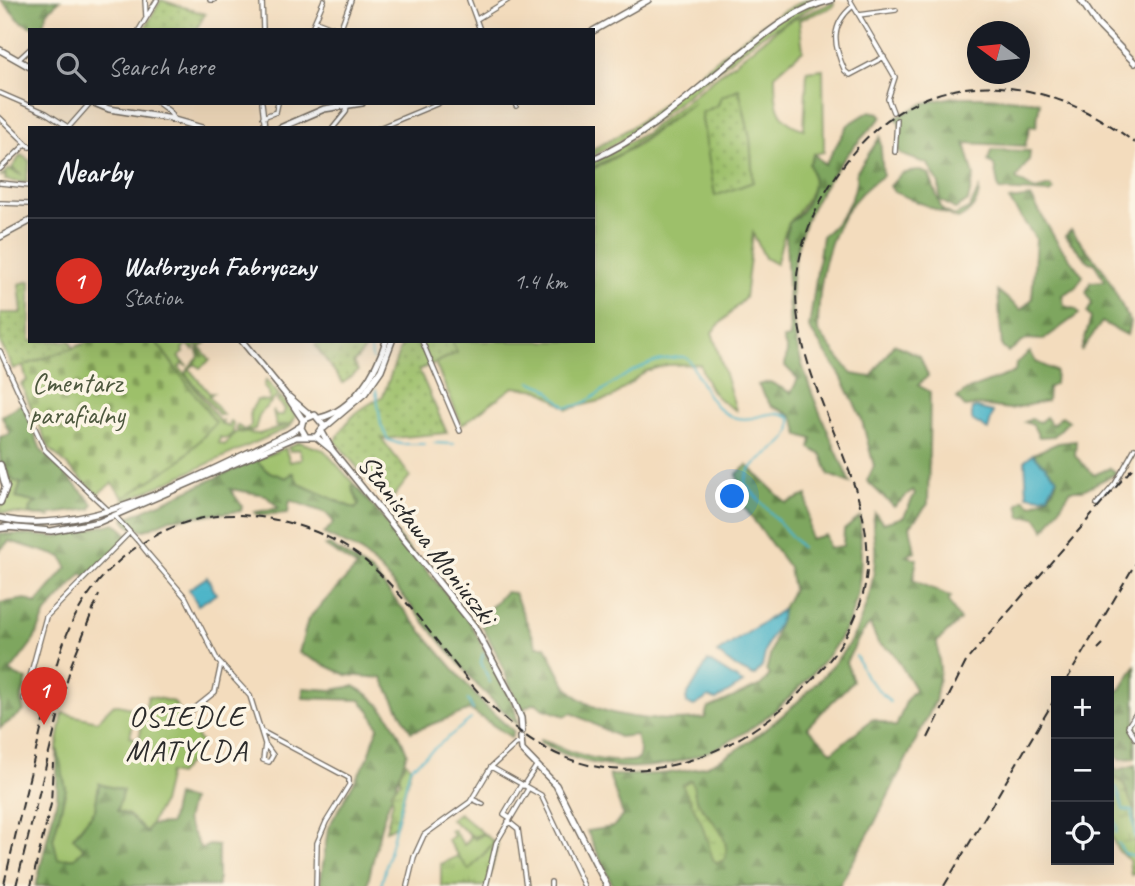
<!DOCTYPE html>
<meta charset="utf-8">
<style>
body{margin:0;font-family:Caveat,sans-serif;background:#242831;color:#f1f3f6}
.controls{position:absolute;right:21px;bottom:21px;display:grid;overflow:hidden;border-radius:0px;box-shadow:0 7px 28px #0002}
.controls button{width:63px;height:63px;display:grid;place-items:center;padding:0;border:0;border-bottom:2px solid #363941;background:#171b24;color:#f1f3f6;font:35px sans-serif}
.compass{position:absolute;left:967px;top:21px;width:63px;height:63px;border-radius:50%;background:#171b24;box-shadow:0 7px 28px #0002;rotate:285deg}
.you{position:absolute;left:733px;top:497px;width:24px;height:24px;margin:-18px;border:5px solid #fff;border-radius:50%;background:#1a73e8;box-shadow:0 0 0 10px #1a73e833}
.badge{display:grid;place-items:center;width:46px;height:46px;border-radius:50%;background:#d93025;color:#fff;font-size:23px;font-weight:700}
.pin{position:absolute;translate:-50% -58px;filter:drop-shadow(0 2px 4px #0008)}
.pin::after{content:'';position:absolute;top:37px;width:24px;height:21px;background:inherit;clip-path:polygon(0 0,100% 0,50% 100%)}
.list{margin:0;padding:0;list-style:none}
h2{display:flex;justify-content:space-between;align-items:center;height:91px;margin:0;padding:0 28px;font-size:30px}
h2 small{font-size:23px;font-weight:400;color:#9ea1a6}
.list li{display:grid;grid-template-columns:46px 1fr auto;gap:21px;align-items:center;box-sizing:border-box;height:126px;padding:0 28px;border-top:2px solid #363941}
.list b{display:block;font-size:26px;white-space:nowrap}
.list p{margin:0;font-size:23px;white-space:nowrap;color:#9ea1a6}
.list em{font-size:23px;font-style:normal;color:#9ea1a6}
.icon{flex:none;width:38px;height:38px;fill:none;stroke:currentColor;stroke-width:2;stroke-linecap:round;stroke-linejoin:round}
.map{position:relative;flex:none;width:1135px;height:886px;overflow:hidden}
.search{position:absolute;background:#171b24;box-shadow:0 7px 28px #0002;left:28px;top:28px;width:567px;height:77px;display:flex;align-items:center;gap:18px;box-sizing:border-box;padding:0 24px;border-radius:0px;color:#9ea1a6;font-size:26px}
.panel{position:absolute;background:#171b24;box-shadow:0 7px 28px #0002;left:28px;top:126px;width:567px;height:217px;border-radius:0px}
.map>svg:first-child{display:block}
.grass{fill:#9dc06a;stroke:#64764a;stroke-width:2;fill-rule:evenodd}
.forest{fill:url(#forest-firs);stroke:#546844;stroke-width:2;fill-rule:evenodd}
.wetland{fill:url(#wetland-marsh);stroke:#64764a;stroke-width:2}
.cemetery{fill:url(#cemetery-stones);stroke:#64764a;stroke-width:2}
.park{fill:url(#park-tufts);stroke:#64764a;stroke-width:2}
.garden{fill:url(#garden-dots);stroke:#64764a;stroke-width:2}
.water{fill:#49b3c7;stroke:#3a6f79;stroke-width:2}
.lines{fill:none;stroke-linecap:round;stroke-linejoin:round}
.stream{stroke:#49b3c7;stroke-width:2}
.street-casing{stroke:#71695e;stroke-width:6}
.secondary-casing{stroke:#71695e;stroke-width:8}
.primary-casing{stroke:#71695e;stroke-width:9}
.street{stroke:#fff;stroke-width:3.5}
.secondary{stroke:#fff;stroke-width:5}
.primary{stroke:#fff;stroke-width:6}
.rail{stroke:#2b2b2b;stroke-width:2;stroke-dasharray:10 5;stroke-linecap:butt}
.street-bridge-casing{stroke:#71695e;stroke-width:6;stroke-linecap:butt}
.street-bridge{stroke:#fff;stroke-width:3.5}
.labels{text-anchor:middle;stroke-width:7;stroke-linejoin:round;paint-order:stroke}
.park-label{font-size:28px;fill:#4d583e;stroke:#fcf5e5}
.street-label{font-size:28px;fill:#2b2b2b;stroke:#fcf5e5}
.neighbourhood-label{font-size:30px;letter-spacing:2px;fill:#2b2b2b;stroke:#fcf5e5}
</style>
<div class="map">
<svg width="1135" height="886" viewBox="0 0 1135 886">
<defs>
<pattern id="forest-firs" width="22" height="20" patternUnits="userSpaceOnUse" patternTransform="scale(1.75)"><rect width="22" height="20" fill="#7ea65e"/><path d="M5 1l3.5 6h-7zM16 11l3.5 6h-7z" fill="#67874e"/></pattern>
<pattern id="wetland-marsh" width="20" height="14" patternUnits="userSpaceOnUse" patternTransform="scale(1.75)"><rect width="20" height="14" fill="#9dc06a"/><path d="M1 5h8M5 5V1M11 12h8M15 12V8" fill="none" stroke="#809c57"/></pattern>
<pattern id="cemetery-stones" width="16" height="16" patternUnits="userSpaceOnUse" patternTransform="scale(1.75)"><rect width="16" height="16" fill="#9dc06a"/><path d="M2 7V4a2 2 0 0 1 4 0v3zM10 15v-3a2 2 0 0 1 4 0v3z" fill="#809c57"/></pattern>
<pattern id="park-tufts" width="24" height="20" patternUnits="userSpaceOnUse" patternTransform="scale(1.75)"><rect width="24" height="20" fill="#9dc06a"/><path d="M3 7l-1-3M5 7V3M7 7l1-3M15 17l-1-3M17 17v-4M19 17l1-3" fill="none" stroke="#809c57"/></pattern>
<pattern id="garden-dots" width="8" height="8" patternUnits="userSpaceOnUse" patternTransform="scale(1.75)"><rect width="8" height="8" fill="#9dc06a"/><path d="M2 2h.1M6 6h.1" fill="none" stroke="#809c57" stroke-width="1.8" stroke-linecap="round"/></pattern>
</defs>
<rect width="100%" height="100%" fill="#fcf5e5"/>
<filter id="ink" filterUnits="userSpaceOnUse"><feTurbulence type="fractalNoise" baseFrequency=".0143" numOctaves="2"/><feDisplacementMap in="SourceGraphic" scale="14" xChannelSelector="R" yChannelSelector="G"/><feConvolveMatrix kernelMatrix="1 2 1 2 8 2 1 2 1" color-interpolation-filters="sRGB"/></filter>
<filter id="wash" filterUnits="userSpaceOnUse"><feTurbulence type="fractalNoise" baseFrequency=".00686" numOctaves="4" result="noise"/><feDisplacementMap in="SourceGraphic" scale="28" xChannelSelector="R" yChannelSelector="G"/><feGaussianBlur stdDeviation="1.57" result="paint"/><feColorMatrix in="noise" values="0 0 0 0 0 0 0 0 0 0 0 0 0 0 0 0 0 1.4 0 .05"/><feComposite in="paint" operator="in"/></filter>
<g filter="url(#wash)">
<rect width="100%" height="100%" fill="#f3dcbd"/>
<path class="grass" d="M805,0H824L758,38L656,120L593,156V149C672,111 726,37 805,0Z
M834,2L833,7L799,20L803,50L775,75C775,100 775,122 804,129L807,71L823,69L824,152L814,154C817,189 811,196 790,222C783,231 780,253 776,264L765,258L753,233L745,298L712,332L736,410C714,399 707,387 700,364L667,365L646,371L611,398L568,409L540,390L513,387L462,425L435,363L456,353L452,341H593V169L636,146L694,102L622,153L593,167V162L644,134L785,23ZM739,89L750,138L753,182L716,195L701,113L718,105L721,97Z
M21,155L30,161L26,183L5,180L6,175L1,176L9,169L22,175L12,168Z
M159,341L206,343L200,347L210,360L200,368L195,364L189,369L209,393H213L209,396L223,415H219L185,373L199,357L196,349L203,357L197,344L193,350L188,344L182,349L184,352L179,357L187,366L183,364L179,367L220,422L224,420L221,424L229,427L231,421L233,423V433L226,439L220,437L219,443L225,445L236,432L259,434L291,424L276,426L273,410L276,415H283L285,409L277,401L281,397L296,416L290,427L123,502L124,498L181,460L216,423L157,343Z
M266,380L279,395L260,413L255,429C249,431 241,433 236,429L237,425L244,430L251,426L250,412L257,400L270,401L269,393L264,387Z
M299,442L324,450L355,485L352,487L359,505L355,509L299,484L291,473L286,479L267,471L256,460L285,448L290,462L302,459L299,449L290,451L288,447Z
M0,459L14,481L21,483L16,498L38,503L30,507L29,514L51,517L0,512L8,486Z
M148,696L174,702L203,746L178,775L169,773L162,803L146,833L129,815L117,811L99,784L95,810L73,837L84,848L75,858L58,860L53,839L66,789L57,748L63,713L97,721L114,704L136,709L130,737L139,739Z
M459,813L483,833L474,837L450,819Z
M453,829L464,845L470,839L469,834L475,839L484,834L494,842L469,871L447,840L454,836L450,830Z"/>
<path class="forest" d="M0,0H60L48,11L41,29C16,25 15,12 0,0Z
M953,97H988L1040,102L1036,127L1030,126L1025,146L965,143L974,176L968,201L955,209L940,200L939,184L928,164L902,155L898,150L902,128L896,118L924,103Z
M870,111L879,113L882,117C812,185 774,255 799,354C811,398 833,441 850,483L829,475L822,455L810,448L812,439L799,435C793,412 791,415 771,406L758,385L770,382L791,393L798,379L785,366L787,351L783,339L790,338L786,235L789,223C809,209 819,185 809,164L814,154L825,165L848,125Z
M880,137L883,176C830,208 818,274 818,331L852,374L871,377L894,344L920,356L928,376L918,385L930,392L928,504L910,526L915,552L906,556L917,559L913,580L951,597L948,601L960,620L937,642L940,670L935,702L874,824L839,886H613L587,831L613,827L623,815L609,775C638,775 667,775 695,769C743,758 833,677 855,633C861,621 866,605 870,592C873,579 876,559 875,545C874,533 871,525 875,513L883,523L904,517L915,493L913,490L894,507L867,481L874,466L861,417L841,376L809,328L822,236C839,224 859,194 856,173ZM870,624L878,643L893,652L915,689L907,699L896,727L873,719L832,752L807,727L853,681L846,662L861,634Z
M991,150L1030,151L1029,160L1016,179L1035,190L1050,186L1054,190L1050,193L999,190L994,165L988,161Z
M918,170L929,174L942,210L954,216L969,209L979,189C980,202 969,214 958,219L894,192L890,186L901,174Z
M1031,197L1057,242L1083,276L1075,288L1062,295L1064,306L1076,309L1079,314L1043,340L1027,339L1008,352L1002,347L998,291L1021,310L1032,299L1036,239L1009,200Z
M1071,230L1105,272L1130,322L1127,335L1102,322L1081,351L1091,318L1087,313L1092,303L1086,292L1091,282L1105,281L1094,263L1089,262L1065,236Z
M1030,352L1036,362L1056,371L1055,384L1048,388L1047,401L1010,409L979,405L965,407L957,398L967,390L1015,372L1016,363Z
M23,403L41,450L89,499L93,504L91,509L36,516L29,513L30,507L37,503L16,498L21,483L14,481L0,459V437L10,434L2,416Z
M1062,416L1069,421L1054,436L1039,437L1033,425L1025,422L1031,419L1040,422L1046,417L1052,425Z
M1076,441L1075,456L1094,475L1110,468L1117,473L1083,490H1071L1045,530L1036,517H1021L1018,504L1024,499L1031,505C1045,500 1055,493 1057,478L1033,454L1058,443Z
M256,460L267,471L286,478L293,473L299,484L355,509L359,505L352,486L355,485L469,621L514,706L518,725L477,685L381,570L360,551L324,534L334,522L326,513L290,500L288,513L257,515L255,512L279,508L265,495L230,489L242,506L241,511L170,519L145,530L132,528L124,519Z
M747,465L786,503L807,495L810,539L826,535L829,548L843,546L844,530L860,517C861,547 863,577 854,607C845,638 823,663 801,686C731,758 635,795 541,743L540,740H544C569,753 610,766 638,760L640,752L636,735L619,737L572,713L565,716L542,708L536,703L525,707V716H523L496,652L479,620L505,592L514,593L537,646H546C553,661 559,677 569,689C595,720 667,723 705,718L707,709L761,685L770,675L766,671L782,610L793,589L789,568L742,504L737,474Z
M115,523L130,536L87,577L82,573L46,613L34,640L10,672L27,680L21,700L24,711L0,728V603L26,599L36,604L67,567L62,557L9,541L0,550V533L57,537Z
M330,545L372,572L483,704L514,732L511,737L470,710L411,732L382,678L346,675L299,653L308,619L357,567L325,546Z
M1135,666V758L1121,759L1109,752V695L1121,689Z
M354,686C382,700 396,724 407,753L382,822L367,886H320L328,828L369,756L378,727L370,711L360,700L303,698V688L332,690Z
M57,748L66,789L53,839L58,859L75,858L84,848L73,838L95,810L99,784L123,790L117,811L129,815L146,832L150,825L170,824L176,796L191,800L186,821L201,849L209,845L218,846V886H36L57,798Z
M1135,765V813L1123,783L1109,773V767L1119,770Z"/>
<path class="wetland" d="M406,762L411,767L396,826L386,830L393,801L391,792L400,782V773Z
M1109,773L1123,783L1135,813V874L1131,875L1129,860C1101,842 1109,801 1109,773Z
M691,780C695,787 693,794 697,801C709,819 734,838 724,860L717,863L713,859L701,822L682,785Z"/>
<path class="cemetery" d="M91,341H159L157,343L216,423L181,460L124,498L112,483L97,494L49,448L21,384L27,381L23,366Z"/>
<path class="park" d="M495,842L498,844L487,886H441V864L458,856L469,870Z"/>
<path class="garden" d="M161,0L205,14L196,30H144Z
M739,89L750,138L753,182L715,196L701,113L718,105L721,97Z
M30,281V341H70L73,348L13,369L0,342V313H22L19,284Z
M322,341H373L353,363L358,371L343,383L315,345Z
M403,341H452L457,353L419,370L447,433L382,439L410,476L388,504L335,441C350,415 358,410 383,396Z"/>
<path class="water" d="M977,408L993,412L988,430L972,420V409Z
M1033,454L1057,478L1048,495L1041,497L1027,495L1025,460Z
M207,577L216,594L198,605L189,589Z
M782,610L781,618L767,645L762,667L754,676L735,667L717,653Z
M708,661L743,683L716,700L709,697L694,706L687,703L686,698Z"/>
<g class="lines">
<path class="stream" d="M370,341L372,359
M531,382L545,387L566,407C589,406 603,388 621,378C638,367 663,356 684,357L689,360C703,384 715,425 752,418C766,415 776,410 790,417C799,451 749,450 745,484L801,547
M376,390L381,425L388,440L400,444H424
M434,443L454,444
M425,549L462,592
M483,654L481,662L490,682
M856,656L866,677L890,702
M468,700L473,710
M1109,785L1117,788L1123,810L1132,811L1135,838
M1109,808L1117,827L1116,833
M1118,843L1125,854L1135,857
M381,886L410,768L471,719"/>
</g>
</g>
<g filter="url(#ink)">
<g class="lines">
<g class="street-casing">
<path id="street" d="M145,0L146,16
M210,0H214
M262,0L263,30
M469,0L480,30
M850,0L895,77L888,99L893,112
M853,6C830,25 833,45 845,71L850,75L884,57
M859,15L896,10
M477,19L508,0
M316,21L339,30
M139,30L157,0
M311,30L324,0
M340,30L351,0
M18,60L30,49
M0,93L46,113L68,127
M158,103L169,111L174,120
M262,103L265,128
M515,103L516,106
M263,117L276,112L278,103
M0,118L30,147
M68,128L90,103
M333,128L346,112L347,105
M379,128L439,103
M895,152L897,120
M0,169L26,144
M0,183L30,186
M0,203L30,204
M422,341L460,431
M0,351L45,450L109,511
M1097,505L1115,484L1135,448
M115,516L137,540
M149,555L186,598L218,661L250,696L265,744L273,755L269,762L263,760L265,744
M24,699L46,617L130,532
M24,699H30L31,678
M1135,715L1128,726L1135,738
M185,716L215,692L221,664
M261,731L349,778V785L326,822L317,843L316,886
M491,767L541,795L584,886
M523,786L537,765
M472,799L483,804
M510,818L504,814L521,785
M508,821L518,829L526,886
M551,882V886
M407,886L414,857L424,835L470,802L491,767L516,744L521,743
M486,886L496,843L528,789"/>
</g>
<g class="secondary-casing">
<path id="secondary" d="M1081,0L1097,24L1135,63
M593,31L648,0
M0,50L30,67
M94,103L109,109L167,118L202,128
M280,128L324,109L362,103
M593,159C650,135 695,90 743,52C770,30 797,8 831,0
M0,237L30,221
M242,341L287,396L303,420
M289,397L310,415
M320,418C354,410 377,371 386,341
M324,428L365,393L381,370L392,341
M322,432L332,450
M305,435L301,428L303,420L315,415L324,426L316,437
M316,437L332,450L474,626L513,699L521,718L522,731
M0,518C88,540 208,470 288,434L301,426
M6,527L51,531L99,522L296,437H316
M521,737L522,750L556,785L607,886"/>
</g>
<g class="primary-casing">
<path id="primary" d="M0,465L6,487L0,502
M0,528L9,527"/>
</g>
<use href="#street" class="street"/>
<use href="#secondary" class="secondary"/>
<use href="#primary" class="primary"/>
<path class="rail" d="M1098,649L1103,644
M1066,681L1135,564
M928,738L967,660L1135,465
M4,884C15,837 26,790 38,743C47,707 53,668 67,634C94,567 162,514 235,515C281,516 334,533 369,564C423,611 457,680 513,726C616,812 744,760 822,669C929,544 816,444 798,319C790,266 808,216 838,173C861,138 893,110 932,96C1003,71 1079,99 1135,143
M16,886L71,665L99,595
M31,886L51,804L53,763
M944,886L1056,697"/>
<g class="street-bridge-casing">
<path id="street-bridge" d="M137,540L149,555"/>
</g>
<use href="#street-bridge" class="street-bridge"/>
</g>
</g>
<g class="labels">
<g class="park-label">
<text x="77" y="392">Cmentarz<tspan x="77" dy="32">parafialny</tspan></text>
</g>
<g class="street-label">
<text transform="translate(428 539) rotate(52)" y="10">Stanisława Moniuszki</text>
</g>
<g class="neighbourhood-label">
<text x="187" y="726">OSIEDLE<tspan x="187" dy="34">MATYLDA</tspan></text>
</g>
</g>
</svg>
<div class="controls">
<button>+</button>
<button>−</button>
<button><svg class="icon" aria-label="locate" viewBox="0 0 24 24"><circle cx="12" cy="12" r="6"/><path d="M12 2v4M12 18v4M2 12h4M18 12h4"/></svg></button>
</div>
<svg class="compass" viewBox="-18 -18 36 36"><path d="M0-13l5 13h-10z" fill="#e53935"/><path d="M0 13l5-13h-10z" fill="#9ea1a6"/></svg>
<div class="you"></div>
<div class="pin badge" style="left:44px;top:725px">1</div>
<div class="search"><svg class="icon" aria-label="search" viewBox="0 0 24 24"><circle cx="10" cy="10" r="6"/><path d="M15 15l6 6"/></svg>Search here</div>
<section class="panel">
<h2>Nearby<small></small></h2>
<ul class="list">
<li><span class="badge">1</span><div><b>Wałbrzych Fabryczny</b><p>Station</p></div><em>1.4 km</em></li>
</ul>
</section>
</div>
